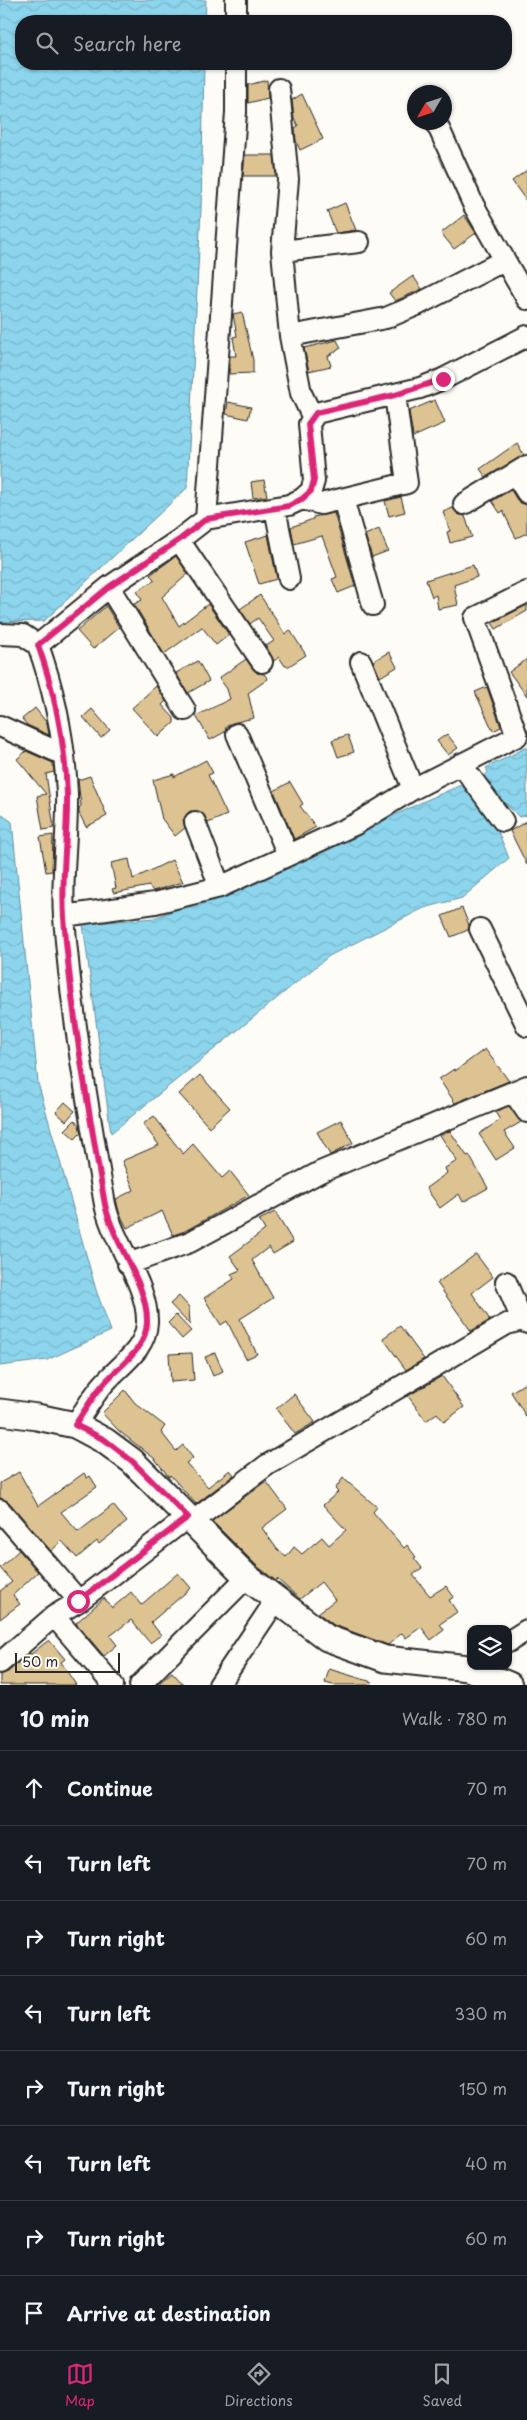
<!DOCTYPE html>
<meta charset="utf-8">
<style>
body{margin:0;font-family:"Playpen Sans",sans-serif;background:#20242c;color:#f1f3f6}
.controls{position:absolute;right:15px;bottom:15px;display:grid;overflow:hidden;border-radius:10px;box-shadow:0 1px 4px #0004}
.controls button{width:45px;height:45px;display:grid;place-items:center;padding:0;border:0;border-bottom:1px solid #363941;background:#171b24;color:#f1f3f6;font:25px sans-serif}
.compass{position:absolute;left:407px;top:85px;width:45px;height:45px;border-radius:50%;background:#171b24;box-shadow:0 1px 4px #0004;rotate:231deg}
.scale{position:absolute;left:15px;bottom:12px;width:105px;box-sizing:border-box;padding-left:5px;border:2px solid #2b2b2b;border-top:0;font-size:14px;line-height:18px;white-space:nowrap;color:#2b2b2b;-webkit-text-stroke:4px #fdfcf7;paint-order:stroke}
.stop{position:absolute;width:15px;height:15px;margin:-11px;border:4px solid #db2777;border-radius:50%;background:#fff}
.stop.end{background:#db2777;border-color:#fff;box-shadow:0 1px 5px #0008}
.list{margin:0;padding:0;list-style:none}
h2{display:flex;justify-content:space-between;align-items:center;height:65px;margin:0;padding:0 20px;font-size:21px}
h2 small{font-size:16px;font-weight:400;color:#9ea1a6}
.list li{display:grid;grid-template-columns:32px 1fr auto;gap:15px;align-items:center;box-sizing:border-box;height:75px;padding:0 20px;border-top:1px solid #363941}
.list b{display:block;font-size:19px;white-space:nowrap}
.list em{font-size:16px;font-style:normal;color:#9ea1a6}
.icon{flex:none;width:28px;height:28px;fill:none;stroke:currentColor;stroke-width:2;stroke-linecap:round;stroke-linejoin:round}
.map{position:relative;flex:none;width:527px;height:1685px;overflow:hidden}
.search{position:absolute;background:#171b24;box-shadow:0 1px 4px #0004;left:15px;right:15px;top:15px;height:55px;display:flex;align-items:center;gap:12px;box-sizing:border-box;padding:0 18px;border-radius:20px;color:#9ea1a6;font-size:19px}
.sheet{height:665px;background:#171b24}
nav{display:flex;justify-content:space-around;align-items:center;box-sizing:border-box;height:70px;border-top:1px solid #363941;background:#171b24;font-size:14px;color:#9ea1a6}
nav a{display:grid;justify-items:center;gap:2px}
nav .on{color:#db2777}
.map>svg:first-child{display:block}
.water{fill:url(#water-waves);stroke:#65919f}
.building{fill:#ddc292;stroke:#2b2b2b}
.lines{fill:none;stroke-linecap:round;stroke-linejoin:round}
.minor-casing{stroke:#2b2b2b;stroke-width:24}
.major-casing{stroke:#2b2b2b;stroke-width:29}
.minor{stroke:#fdfcf7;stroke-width:20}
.major{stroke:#fdfcf7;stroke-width:25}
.route{stroke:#db2777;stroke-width:6}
</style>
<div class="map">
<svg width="527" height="1685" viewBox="0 0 527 1685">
<defs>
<pattern id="water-waves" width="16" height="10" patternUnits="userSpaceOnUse" patternTransform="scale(1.25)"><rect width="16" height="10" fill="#8cd5ed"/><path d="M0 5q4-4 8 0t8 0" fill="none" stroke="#79b7cb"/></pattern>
</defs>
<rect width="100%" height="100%" fill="#fdfcf7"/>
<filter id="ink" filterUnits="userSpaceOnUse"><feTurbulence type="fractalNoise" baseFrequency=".02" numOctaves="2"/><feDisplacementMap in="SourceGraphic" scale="10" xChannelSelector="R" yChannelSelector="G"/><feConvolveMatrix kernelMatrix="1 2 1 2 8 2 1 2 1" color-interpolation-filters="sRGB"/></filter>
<g filter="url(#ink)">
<path class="water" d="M0,0H206L205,21H21V64H204L201,209L187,488L44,621L0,622Z
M527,747V815L519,817L482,780L488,772L486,768Z
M461,785L494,822L509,858L462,898L424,908L329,956L111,1133L83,924L154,918L292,865L422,802Z
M0,813L12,822L38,1083L96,1290L111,1331L47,1360L0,1366Z"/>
<path class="building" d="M267,80L268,98L248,103V85Z
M302,94L323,139L300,150L296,141L295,128L298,126L294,118L292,100Z
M245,155H274L276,176H243Z
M527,170V202L512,181Z
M345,203L356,230L336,233L327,211Z
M464,215L476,233L454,249L441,233Z
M413,276L422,289L395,301L389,293Z
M242,312L253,360V373L229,374L230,356H236L233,337L237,336L233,314Z
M337,340L341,348L328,356L331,366L309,371L304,348Z
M435,400L445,423L413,437L409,411Z
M228,402L251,407L248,419L226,414Z
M517,443L524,455L486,477L480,469Z
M264,480L267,496L253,498L251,482Z
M511,490L517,500L527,505V533L516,538L503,511L500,513L492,501Z
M401,497L405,512L389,516L385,501Z
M453,508L458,514L465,516L472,537L450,543L447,532L450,531L443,512Z
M334,513L355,586L338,593L332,579L337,577L322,536L294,544L291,527L313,519V517Z
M379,529L388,551L372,557L365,535Z
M268,535L277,579L259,584L245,542Z
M176,556L188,574L162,597L179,626L208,604L229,635L216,645L202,627L164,654L134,604L142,600L137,591L155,580L150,575Z
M473,565L477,577L454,585L458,605L438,609L436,595L432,597L426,580Z
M260,595L285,634L290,630L306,655L289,666H285L279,657L274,661L266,646L274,641L258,618L250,624L240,609Z
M527,605V611L496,629L492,623Z
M106,606L119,627L93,649L77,631Z
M389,652L397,667L380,677L373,661Z
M246,659L253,669L257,673L264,674L268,679L248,693L254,718L232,723L226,727L225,732L210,740L196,716L230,699L227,689L219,678Z
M527,659V696L509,672Z
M198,661L209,681L188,693L176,673Z
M156,686L166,701L162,705L174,718V723L158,737L132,708Z
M487,687L501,727L493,731L475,692Z
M35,708L47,723L49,735L27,725L22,719Z
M92,709L110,730L101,738L83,717Z
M447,734L458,748L448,755L437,741Z
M348,735L354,752L338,757L332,740Z
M26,751L53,763L54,772L46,774L54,828L43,830L37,796L46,794L17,759Z
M206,760L213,773L208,775L227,815L208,823L202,813L190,811L183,820L185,828L175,836L162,819L153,780L174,774V777Z
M90,776L107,816L86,827L79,813V808L81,806L78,780Z
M290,782L303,804L300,806L316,827L294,839L274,791Z
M527,821V865L510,831Z
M53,835L52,871L46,872L40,837Z
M129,859L133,879L172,860L183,882L153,891L149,886L114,893L112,889L116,888L111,863Z
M462,908L469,925L468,930L451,937L442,916Z
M485,1049L509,1081L455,1103L439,1079L454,1069L455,1071Z
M200,1075L230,1108L209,1127L179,1094Z
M65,1102L75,1111L66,1121L56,1112Z
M509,1106L521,1122L504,1132L515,1148L496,1160L479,1134L500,1120L495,1112Z
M154,1116L183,1154L193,1144L222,1178L230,1171L249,1195L185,1231L173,1235L162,1211L127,1228L119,1212L116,1199L134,1190L122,1161L159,1145L143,1124Z
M75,1120L79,1125L81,1133L75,1139L65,1130Z
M341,1120L353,1143L330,1155L317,1132Z
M450,1131L467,1156L469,1155L488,1188L463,1202L459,1194L440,1208L426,1188L447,1173L445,1168L457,1161L440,1135Z
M275,1212L293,1242L273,1254L269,1247L252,1260L273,1298L240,1319L257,1354L246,1359L227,1321L221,1325L204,1298L234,1279L231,1274L240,1270L230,1256L265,1230L259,1220Z
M476,1254L493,1277L472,1293L490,1320L471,1331L437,1283Z
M179,1296L189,1307L190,1325L170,1304Z
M176,1315L191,1331L182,1339L168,1323Z
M400,1326L424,1359L406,1370L383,1338Z
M192,1353L194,1380L171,1382L169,1354Z
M215,1353L223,1371L213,1376L205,1357Z
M442,1376L464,1407L444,1422L437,1413L426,1421L408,1396Z
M527,1382V1418L511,1392Z
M125,1390L135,1403L165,1426L161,1432L176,1451L183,1445L193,1458L186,1463L208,1487L230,1470L234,1475L196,1504L170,1475L169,1477L155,1459L119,1431L102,1413Z
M294,1394L315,1422L295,1434L276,1409Z
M19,1472L38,1506L84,1473L87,1478L90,1476L97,1487L61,1512L78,1532L113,1505L127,1522L99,1544L97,1541L77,1558L62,1541L51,1551L9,1502L0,1498V1483Z
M343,1478L377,1507L373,1512L404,1548L407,1545L416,1557L414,1558L422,1568L413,1575L430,1596L446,1586L454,1597L449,1600L457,1612L440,1624L444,1630L431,1640L421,1627L406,1638L402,1633L388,1645L334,1625L318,1613L335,1600L321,1582L300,1599L277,1579L276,1581L257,1566L212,1521L266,1481L287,1509L262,1528L277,1549L286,1557L294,1547L302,1554L322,1537L329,1545L346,1530L323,1505L338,1492L335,1489Z
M19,1550L38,1572L13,1595L20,1604L0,1619V1591L12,1582L0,1568Z
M178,1573L191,1588L151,1622L161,1635L150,1643L131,1620L110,1636L117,1645L104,1656L76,1623L104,1598L112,1608L131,1592L141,1605Z
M49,1640L65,1659L61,1662L76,1685H0V1675L8,1672L30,1653L31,1654Z
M329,1669L372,1682L371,1685H333L325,1683Z
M172,1672L184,1685H157L158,1684Z"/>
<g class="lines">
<g class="minor-casing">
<path id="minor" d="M236,0V21
M279,89L288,179L282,251L290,336L301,393L312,416
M436,122L474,206L527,299
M282,251L359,242
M290,336L386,318L417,305L503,261
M515,474L527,493
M302,499L321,504L407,483L395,395
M343,499L373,605
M464,504L527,466
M275,508L289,579
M206,519L236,112V64
M179,540L262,662
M109,587L185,710
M0,634L23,635L38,645C55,693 65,743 67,794C68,835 61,877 64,917C71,1012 88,1106 104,1199C110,1240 148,1282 147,1322C146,1352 117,1366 101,1387C91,1399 84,1412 75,1425
M38,645L109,587L179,540L206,519L289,505L302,499L311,491L314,481L309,424L316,413L420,388L443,379L527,336
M361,662L413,789
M0,726L64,755
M237,734L288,855
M461,764L503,821
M195,822L220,887
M64,916L155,903L220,887L356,824L413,789L517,736L475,618L527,592
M480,929L527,1026
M514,1093L527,1112
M128,1264L190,1242L320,1172L527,1086
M506,1282L522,1320
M0,1510L79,1601
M192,1522L267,1465L507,1324L522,1320L527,1323
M54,1616L113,1685
M508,1642L527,1630
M0,1663L54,1616L79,1601L188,1517
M140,1685L247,1577
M219,1685L276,1600"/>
</g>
<g class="major-casing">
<path id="major" d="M0,1412L37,1417L75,1425L105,1441L132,1461L247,1577L327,1638L385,1659L468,1668L509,1685"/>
</g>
<use href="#minor" class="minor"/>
<use href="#major" class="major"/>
</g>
</g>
<g class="lines" filter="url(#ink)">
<path class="route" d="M78,1601L188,1517L132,1461L105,1440L75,1425C84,1412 91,1399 101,1387C117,1366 146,1352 147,1322C148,1282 110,1240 104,1199C88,1106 71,1012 64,917C61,877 68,835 67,794C65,743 55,693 38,645L109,587L179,540L206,519L289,506L302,499L311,491L314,480L308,424L316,413L395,395L443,379"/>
</g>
</svg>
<div class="controls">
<button><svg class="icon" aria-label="layers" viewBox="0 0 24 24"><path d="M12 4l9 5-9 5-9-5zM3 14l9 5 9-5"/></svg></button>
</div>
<svg class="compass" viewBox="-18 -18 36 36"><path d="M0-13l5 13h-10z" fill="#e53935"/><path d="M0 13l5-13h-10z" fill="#9ea1a6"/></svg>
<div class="scale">50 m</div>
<div class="stop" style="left:78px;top:1601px"></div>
<div class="stop end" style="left:443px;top:379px"></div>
<div class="search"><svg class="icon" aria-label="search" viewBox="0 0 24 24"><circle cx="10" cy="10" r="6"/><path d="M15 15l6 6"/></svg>Search here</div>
</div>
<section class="sheet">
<h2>10 min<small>Walk · 780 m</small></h2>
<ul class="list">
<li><svg class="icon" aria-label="ahead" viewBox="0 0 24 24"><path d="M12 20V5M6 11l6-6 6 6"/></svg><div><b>Continue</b></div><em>70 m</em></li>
<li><svg class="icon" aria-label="left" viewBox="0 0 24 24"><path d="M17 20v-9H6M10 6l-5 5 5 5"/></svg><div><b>Turn left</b></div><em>70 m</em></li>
<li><svg class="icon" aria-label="right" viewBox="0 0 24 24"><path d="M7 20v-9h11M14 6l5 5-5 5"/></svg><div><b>Turn right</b></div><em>60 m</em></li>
<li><svg class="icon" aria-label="left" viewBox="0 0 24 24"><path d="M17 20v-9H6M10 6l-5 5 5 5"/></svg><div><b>Turn left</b></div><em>330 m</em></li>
<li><svg class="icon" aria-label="right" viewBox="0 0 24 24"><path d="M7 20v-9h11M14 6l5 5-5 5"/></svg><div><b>Turn right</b></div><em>150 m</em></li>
<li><svg class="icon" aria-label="left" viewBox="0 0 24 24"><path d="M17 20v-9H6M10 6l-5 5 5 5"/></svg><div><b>Turn left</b></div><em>40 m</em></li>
<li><svg class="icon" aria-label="right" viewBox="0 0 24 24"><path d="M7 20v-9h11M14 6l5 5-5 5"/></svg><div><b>Turn right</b></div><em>60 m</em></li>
<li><svg class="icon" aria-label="arrive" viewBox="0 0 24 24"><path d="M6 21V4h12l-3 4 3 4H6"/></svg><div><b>Arrive at destination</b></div></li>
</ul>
</section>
<nav>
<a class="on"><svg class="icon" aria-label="map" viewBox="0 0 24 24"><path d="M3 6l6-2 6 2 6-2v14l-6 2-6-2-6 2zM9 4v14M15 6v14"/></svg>Map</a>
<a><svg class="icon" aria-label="directions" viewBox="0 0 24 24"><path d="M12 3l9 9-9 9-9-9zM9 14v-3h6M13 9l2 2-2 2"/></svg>Directions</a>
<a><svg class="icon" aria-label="saved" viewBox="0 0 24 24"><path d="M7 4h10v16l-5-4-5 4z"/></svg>Saved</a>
</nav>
